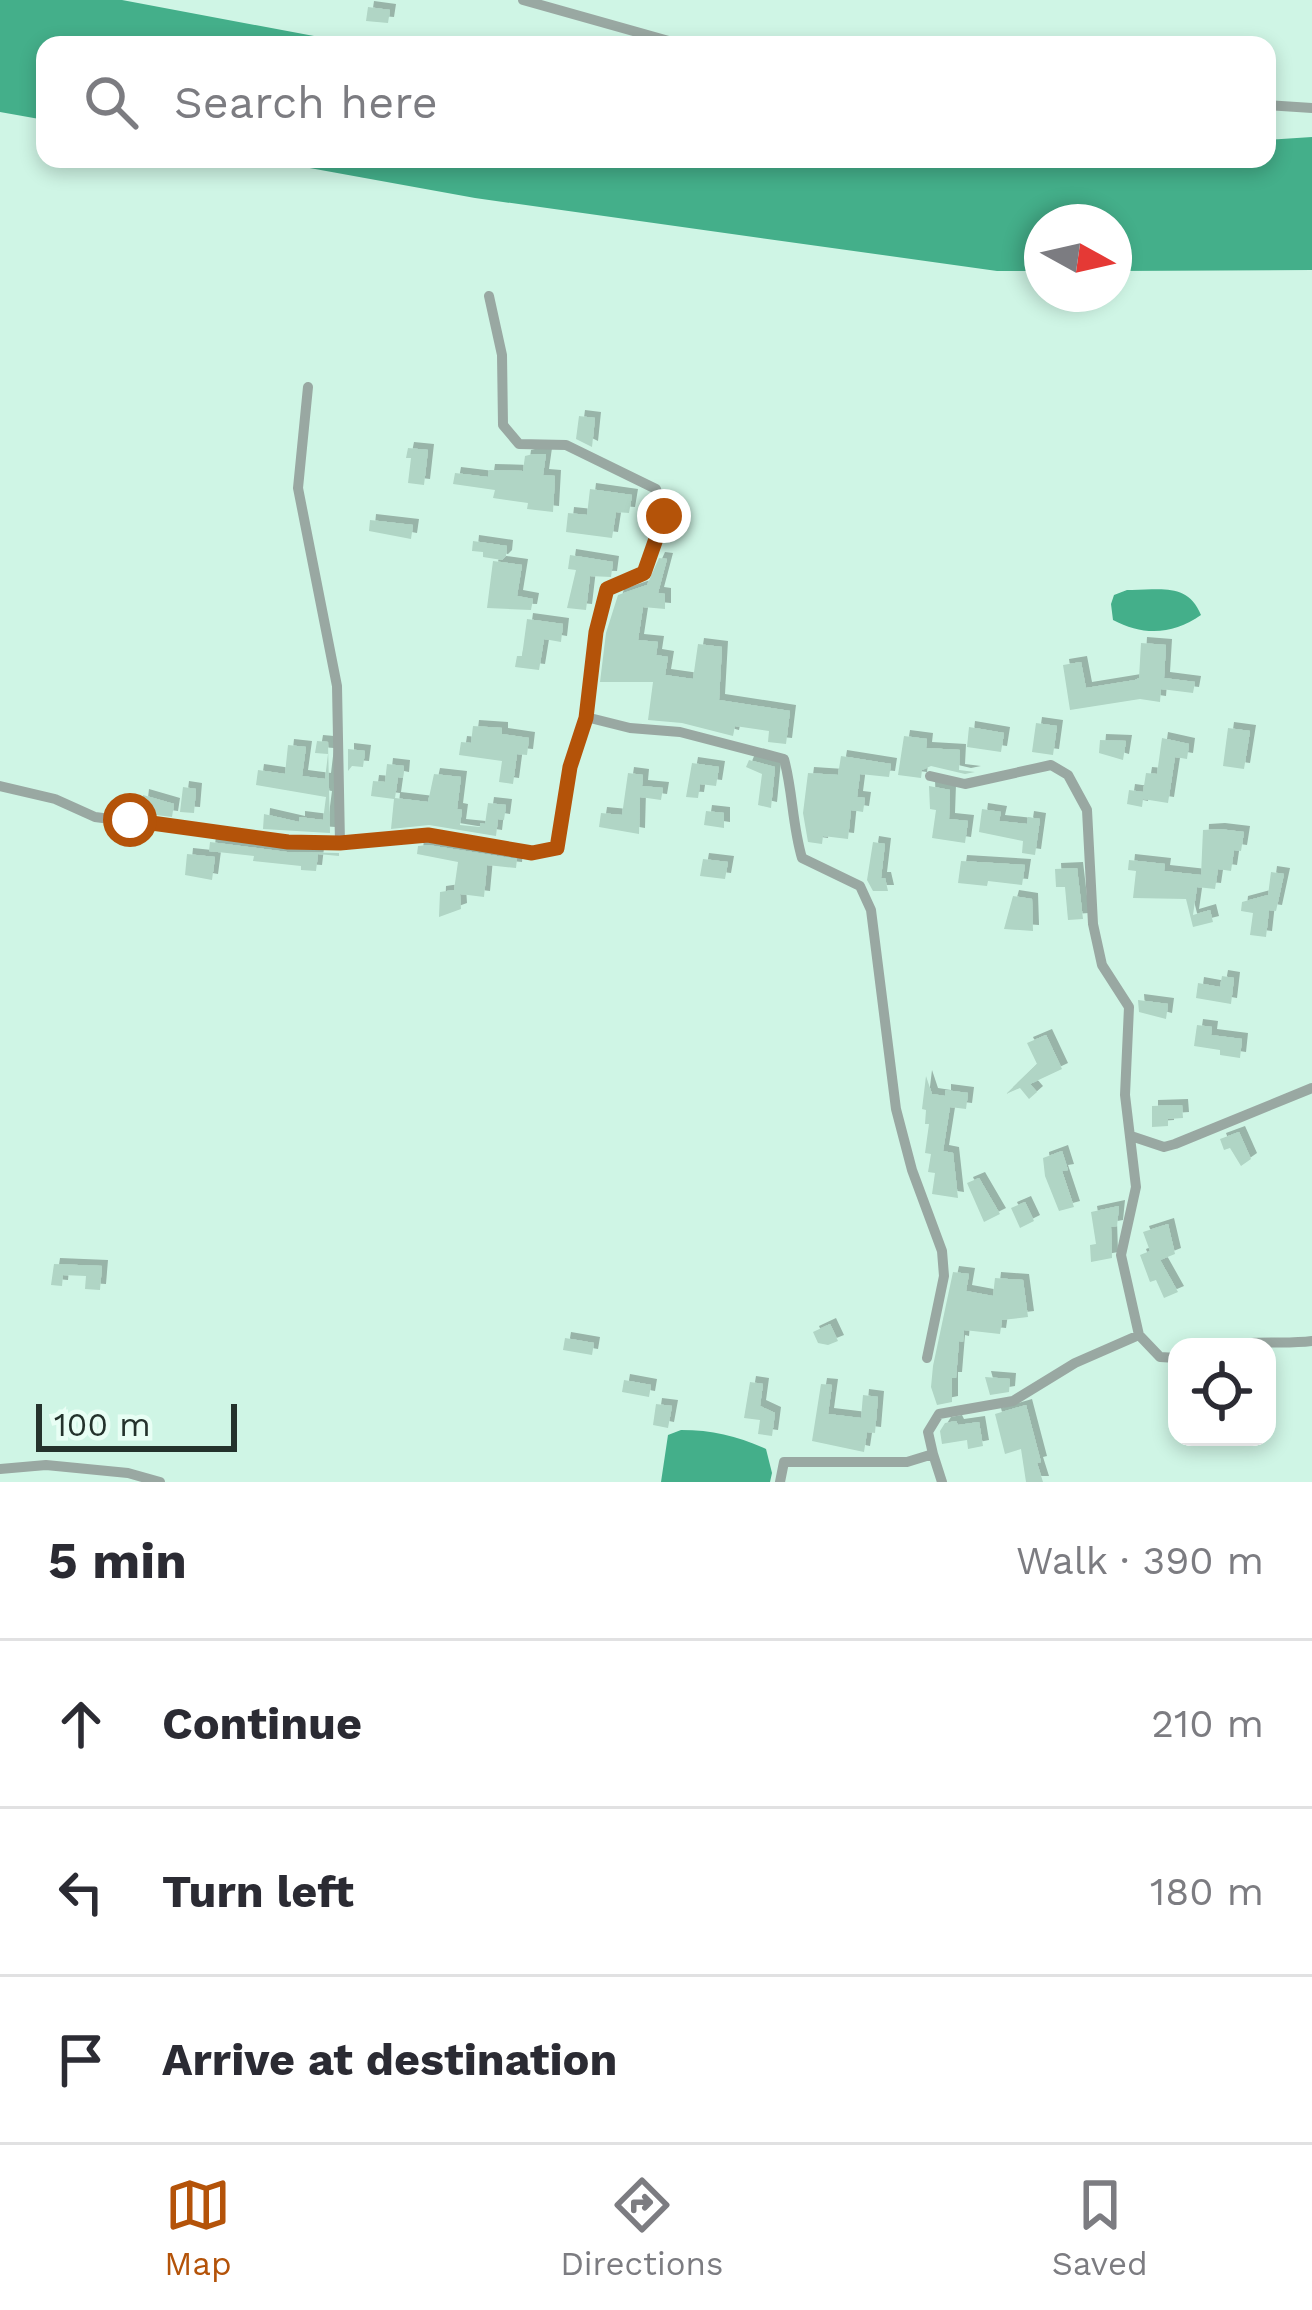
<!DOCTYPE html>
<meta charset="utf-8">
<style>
body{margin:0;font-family:"Work Sans",sans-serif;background:#f7f7f7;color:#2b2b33}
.controls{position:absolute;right:36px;bottom:36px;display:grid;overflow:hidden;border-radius:24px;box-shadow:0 6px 18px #0003}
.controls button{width:108px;height:108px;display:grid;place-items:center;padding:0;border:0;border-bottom:3px solid #e1e1e2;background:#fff;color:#2b2b33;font:60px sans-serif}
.compass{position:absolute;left:1024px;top:204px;width:108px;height:108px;border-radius:50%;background:#fff;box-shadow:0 6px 18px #0003;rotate:98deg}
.scale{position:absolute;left:36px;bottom:30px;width:201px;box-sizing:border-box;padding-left:12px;border:6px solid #24322c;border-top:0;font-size:33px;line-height:42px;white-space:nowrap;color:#24322c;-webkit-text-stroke:9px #e8fef4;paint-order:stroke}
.stop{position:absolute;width:36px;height:36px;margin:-27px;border:9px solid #b45309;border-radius:50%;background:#fff}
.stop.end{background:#b45309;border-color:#fff;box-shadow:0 3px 12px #0008}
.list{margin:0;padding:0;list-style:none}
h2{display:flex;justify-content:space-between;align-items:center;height:156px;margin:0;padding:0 48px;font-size:51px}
h2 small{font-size:39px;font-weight:400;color:#7c7c81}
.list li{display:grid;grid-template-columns:78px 1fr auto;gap:36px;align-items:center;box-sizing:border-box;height:168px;padding:0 48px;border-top:3px solid #e1e1e2}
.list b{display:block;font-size:45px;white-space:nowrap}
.list em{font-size:39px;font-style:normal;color:#7c7c81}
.icon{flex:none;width:66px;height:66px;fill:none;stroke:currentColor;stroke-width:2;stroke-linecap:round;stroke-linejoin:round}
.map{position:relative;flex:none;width:1312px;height:1482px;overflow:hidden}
.search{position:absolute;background:#fff;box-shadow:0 6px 18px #0003;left:36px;right:36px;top:36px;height:132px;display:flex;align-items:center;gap:30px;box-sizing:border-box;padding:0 42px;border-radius:24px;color:#7c7c81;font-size:45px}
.sheet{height:660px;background:#fff}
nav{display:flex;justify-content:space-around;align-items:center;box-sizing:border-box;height:168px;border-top:3px solid #e1e1e2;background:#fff;font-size:33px;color:#7c7c81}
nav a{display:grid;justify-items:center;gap:6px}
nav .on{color:#b45309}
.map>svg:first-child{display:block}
.water{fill:#44af8a}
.building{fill:#b0d5c5;filter:url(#shadow)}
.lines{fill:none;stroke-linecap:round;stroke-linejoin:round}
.street{stroke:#99a8a2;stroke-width:10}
.route{stroke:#b45309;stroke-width:15}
</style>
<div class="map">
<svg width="1312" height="1482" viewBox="0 0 1312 1482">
<defs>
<filter id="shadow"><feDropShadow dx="6" dy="-6" stdDeviation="0" flood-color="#0004"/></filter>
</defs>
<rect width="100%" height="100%" fill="#cff5e5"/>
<path class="water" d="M0,0H122L362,45H45V120L0,112Z
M1312,137V270L1114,271V222H1042V271H997L475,198L260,159H1267V140Z
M1127,590C1158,591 1187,581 1201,615C1173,635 1143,636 1113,620L1111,604L1114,595Z
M681,1430C713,1430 737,1436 766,1449L772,1473L770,1482H661L668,1435Z"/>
<path class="building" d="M368,7L390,10L388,23L366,21Z
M579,416L595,418L592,447L576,439Z
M408,448L428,450L424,485L408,483L411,458H406Z
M533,454H546L543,475L555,476L553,512L527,509L528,503L493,498L495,490L453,484L455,473L488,477L489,470L523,471L525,456Z
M590,489L632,495L629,513L616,512L612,538L566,532L568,513L587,515Z
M370,520L413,525L411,539L369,531Z
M473,541L507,546L506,556L502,560L483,557V552L472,551Z
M570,555L613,562L611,577L590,576L586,610L567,608L576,570L568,569Z
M659,558L667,559L658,593L665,594V609L643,607L638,640L658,642L656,655L668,657L665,675L693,679L698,644L722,647L719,700L790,711L786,744L768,742L769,731L735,726L733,736L682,723L648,720L653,682H600L606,633L618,595L647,585Z
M493,561L522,565L517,596L533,599L531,610L487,608Z
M527,619L563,624L561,642L544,639L539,670L515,667L517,656H522Z
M1141,643L1166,645L1164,678L1195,682L1193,693L1161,689L1160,702L1140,699L1070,710L1063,665L1081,662L1086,688L1135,680L1139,678Z
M1036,723L1057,726L1053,755L1032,752Z
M473,726L502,728V734L529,738L527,755L517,754L513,784L499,782L502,761L459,755L461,742L471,743Z
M969,727L1004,733L1001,752L967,747Z
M1228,728L1250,731L1244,769L1223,766Z
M904,736L927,739L926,748L960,750L959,770L975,772L965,774L931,766L922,770L921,778L898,775Z
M1162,738L1189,744L1187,759L1175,757L1168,803L1143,799L1142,807L1127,804L1129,790L1143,792L1146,773L1157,774Z
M1100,740L1126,741L1123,760L1099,753Z
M317,741L328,742L330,833L263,829L264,814L299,822V817L323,820L326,797L256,785L258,770L285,774L288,745L306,747L302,776L325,779L328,754L315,753Z
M348,749L365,751L363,767L352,766L348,771Z
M841,756L891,764L889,777L860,774L857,797L865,798L863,812L851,810L848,839L823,836L822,844L808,842L803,813L808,773L838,775Z
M749,760L775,767L771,808L758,805L762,774L746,767Z
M692,763L719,767L716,786L700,784L698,798L686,797Z
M387,764L404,766L403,778L398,777L395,798L428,802L434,774L461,777L457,809L462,810L460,825L480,827V823L485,824L488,803L506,805L504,820L498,819L496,836L429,825L391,829L394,799L371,796L373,781L385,782Z
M628,773L643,775L642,786L663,788L661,800L640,797L639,834L599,827L601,813L622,815Z
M929,786L950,790L949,819L968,821L965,843L932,838L936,810L930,809Z
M183,787L196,789L194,813L180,812Z
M143,795L174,804L172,817L141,813Z
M982,809L1001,812L999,821L1027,824L1028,817L1040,819L1035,855L1022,853L1023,841L979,832Z
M706,811L724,813V828L704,825Z
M1219,829L1244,832L1241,851L1234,850L1231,871L1218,869L1215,889L1197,887L1193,915L1210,910L1213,922L1193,927L1186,899L1133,898L1136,871L1128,870L1129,860L1165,864L1164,871L1201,875L1203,830Z
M210,842L287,852L339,853V856L318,854L316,871L301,870V866L253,861L254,856L209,851Z
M873,842L885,844L881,878H885L888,891H873L867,880Z
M428,845L517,859L516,868L487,865L484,897L460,894L461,909L439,917L440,892L454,890L458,862L417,854L418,846Z
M187,854L215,857L212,880L185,875Z
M703,859L728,862L725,879L700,876Z
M961,861L1025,865L1022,885L988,881L987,886L958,883Z
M1077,868L1083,919L1068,920L1065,887H1056L1055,869Z
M1271,872L1284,874L1276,911L1269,910L1266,937L1250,935L1253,913L1241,911L1242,902L1268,895Z
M1013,896L1032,899L1033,931L1004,929Z
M1222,976L1234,978L1231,1004L1196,998L1198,983L1220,987Z
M1138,1000L1168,1004L1166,1019L1139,1012Z
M1197,1025L1212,1027L1211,1035L1242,1039L1240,1058L1220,1055V1050L1194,1046Z
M1046,1035L1062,1069L1030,1084L1037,1092L1029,1099L1020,1088L1006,1094L1037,1064L1027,1043Z
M926,1076L932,1094L945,1096V1090L968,1093L966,1109L950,1107L943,1151L953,1153L958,1198L932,1194L935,1173L928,1172L931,1154L925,1153L929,1124H925L926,1110L922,1109Z
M1182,1105L1183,1118L1168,1119V1126L1152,1127V1106Z
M1239,1132L1251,1159L1241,1166L1230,1148L1224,1150L1220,1139Z
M1062,1151L1068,1170L1062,1171L1074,1207L1059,1211L1045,1176L1043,1158Z
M979,1178L1000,1214L984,1222L967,1183Z
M1025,1202L1034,1221L1020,1228L1011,1208Z
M1119,1206L1117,1226L1111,1227L1112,1258L1091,1262L1090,1245L1096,1244L1091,1212Z
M1168,1224L1175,1254L1160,1260L1178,1292L1164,1298L1156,1280L1150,1282L1140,1255L1150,1251L1143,1232Z
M54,1264L102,1266L100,1290L85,1289L86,1276L63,1275L62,1286L51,1285Z
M953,1272L969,1274L966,1291L993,1296L995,1278L1023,1280L1028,1317L1002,1320L1000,1334L964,1330L963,1342L959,1341L956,1378H952V1402L937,1405L931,1387L933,1366Z
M830,1324L838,1341L828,1345L818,1343L813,1332Z
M565,1338L594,1343L592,1355L563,1350Z
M985,1377L1010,1379L1009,1392L990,1395Z
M624,1380L651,1385L649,1397L622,1392Z
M750,1382L763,1384L760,1406L775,1413L772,1436L758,1434L760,1420L744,1418Z
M821,1384L832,1385L828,1414L861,1418L863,1395L878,1397L875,1433L867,1432L864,1452L812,1441Z
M656,1404L672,1406L668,1428L653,1425Z
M1026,1405L1041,1462L1037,1463L1043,1482H1026L1021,1449L1005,1454L995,1414Z
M956,1421L958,1425L979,1422L983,1446L968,1449L967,1440L942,1444L940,1431L945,1423Z"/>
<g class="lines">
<path class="street" d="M523,0L683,45
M1267,105L1312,108
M489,296L502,355L503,425L519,444L566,445L656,489L664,516L643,573L607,589L596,631L586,717
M308,387L298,488L337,686L340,843
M930,776L965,784L1051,765L1068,775L1087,810L1093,924L1102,965L1129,1007L1125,1095L1136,1187L1121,1255L1139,1335
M0,786L55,799L95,817L288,842L340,843L428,835L532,852L557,848L570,767L586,717L630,728L680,732L784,759C793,792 792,824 802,858L860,886L871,910L896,1109L912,1170L942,1251L944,1276L927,1358
M1131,1136L1164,1147L1175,1144L1312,1088
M1226,1347C1255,1339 1283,1345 1312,1341
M933,1454L942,1482
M0,1469L46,1465L128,1473L160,1482
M780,1482L784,1462H907L933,1454L928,1432L939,1414L1013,1401L1075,1363L1139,1335L1160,1357L1177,1358"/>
</g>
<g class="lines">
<path class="route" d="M130,820L288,842L340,843L428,835L532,853L557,848L570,767L586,718L596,632L607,589L644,573L664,516"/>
</g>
</svg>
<div class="controls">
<button><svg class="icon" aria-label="locate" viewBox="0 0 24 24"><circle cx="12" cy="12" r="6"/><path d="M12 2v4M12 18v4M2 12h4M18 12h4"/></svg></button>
</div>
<svg class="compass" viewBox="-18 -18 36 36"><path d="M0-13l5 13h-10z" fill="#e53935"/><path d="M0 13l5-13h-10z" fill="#7c7c81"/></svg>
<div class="scale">100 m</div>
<div class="stop" style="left:130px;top:820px"></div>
<div class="stop end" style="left:664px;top:516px"></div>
<div class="search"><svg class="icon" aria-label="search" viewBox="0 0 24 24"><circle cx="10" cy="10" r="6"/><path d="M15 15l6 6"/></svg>Search here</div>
</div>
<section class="sheet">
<h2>5 min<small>Walk · 390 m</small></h2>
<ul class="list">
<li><svg class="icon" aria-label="ahead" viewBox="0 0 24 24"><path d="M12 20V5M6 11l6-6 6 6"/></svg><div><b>Continue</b></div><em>210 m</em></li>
<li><svg class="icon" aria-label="left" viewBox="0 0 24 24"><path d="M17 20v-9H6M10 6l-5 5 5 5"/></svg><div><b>Turn left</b></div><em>180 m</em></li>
<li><svg class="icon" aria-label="arrive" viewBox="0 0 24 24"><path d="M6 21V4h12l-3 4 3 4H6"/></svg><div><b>Arrive at destination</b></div></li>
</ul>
</section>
<nav>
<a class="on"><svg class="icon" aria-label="map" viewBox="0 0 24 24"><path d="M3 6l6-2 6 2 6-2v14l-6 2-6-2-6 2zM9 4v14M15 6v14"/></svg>Map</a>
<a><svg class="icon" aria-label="directions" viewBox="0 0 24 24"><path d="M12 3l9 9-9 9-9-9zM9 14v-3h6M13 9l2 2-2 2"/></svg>Directions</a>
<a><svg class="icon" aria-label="saved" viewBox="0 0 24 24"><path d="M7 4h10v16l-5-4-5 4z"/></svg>Saved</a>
</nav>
